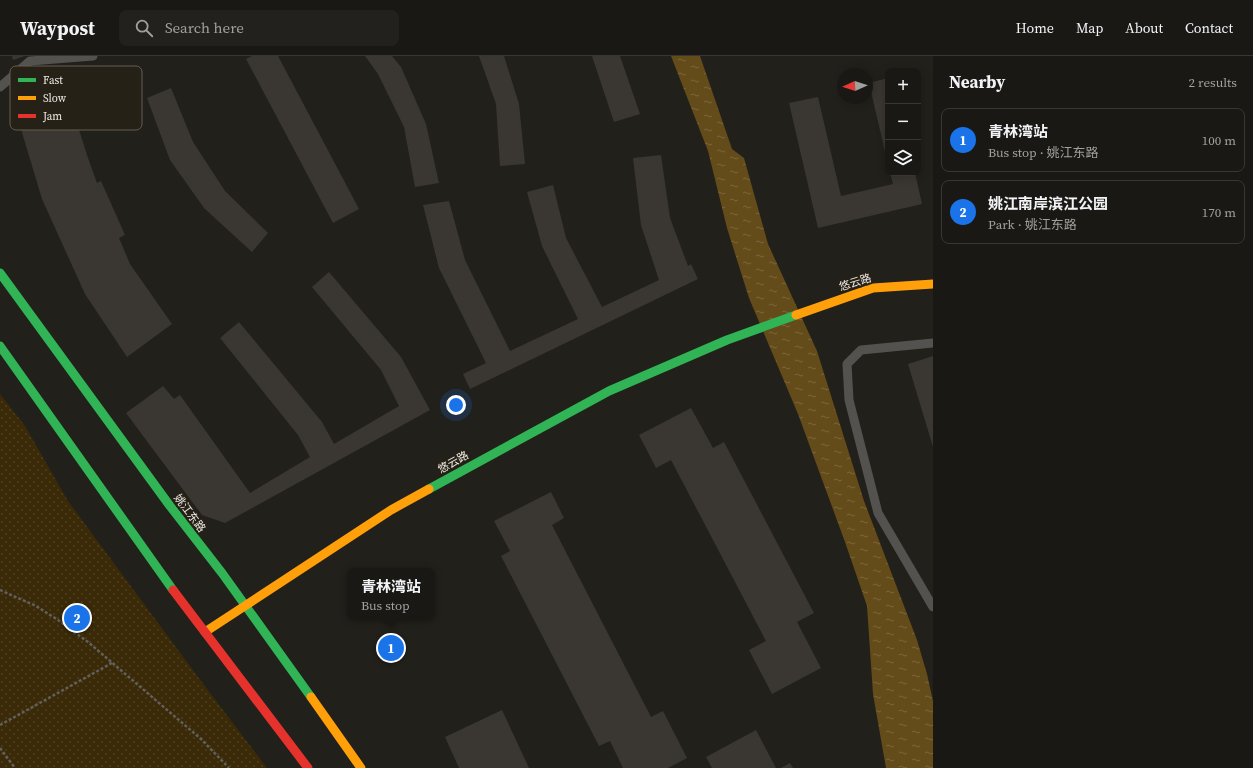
<!DOCTYPE html>
<meta charset="utf-8">
<style>
body{margin:0;font-family:"Source Serif 4","Noto Sans SC",serif;background:#23211d;color:#f1f3f6}
.controls{position:absolute;right:12px;top:12px;display:grid;overflow:hidden;border-radius:8px;box-shadow:0 2px 10px #0003}
.controls button{width:36px;height:36px;display:grid;place-items:center;padding:0;border:0;border-bottom:1px solid #383734;background:#1a1814;color:#f1f3f6;font:20px sans-serif}
.compass{position:absolute;left:837px;top:12px;width:36px;height:36px;border-radius:50%;background:#1a1814;box-shadow:0 2px 10px #0003;rotate:267deg}
.you{position:absolute;left:456px;top:349px;width:14px;height:14px;margin:-10px;border:3px solid #fff;border-radius:50%;background:#1a73e8;box-shadow:0 0 0 6px #1a73e833}
.badge{display:grid;place-items:center;width:26px;height:26px;border-radius:50%;background:#1a73e8;color:#fff;font-size:13px;font-weight:700}
.pin{position:absolute;translate:-50% -50%;border:2px solid #fff;box-shadow:0 1px 4px #0006}
.popup{position:absolute;left:347px;top:512px;width:88px;height:52px;box-sizing:border-box;display:grid;place-content:center;border-radius:8px;background:#1a1814;filter:drop-shadow(0 1px 3px #0005);font-size:13px;white-space:nowrap;color:#9fa0a0}
.popup b{font-size:15px;color:#f1f3f6}
.popup::after{content:'';position:absolute;left:50%;top:100%;margin-left:-8px;border:8px solid transparent;border-top-color:#1a1814}
.list{margin:0;padding:0;list-style:none}
h2{display:flex;justify-content:space-between;align-items:center;height:52px;margin:0;padding:0 16px;font-size:17px}
h2 small{font-size:13px;font-weight:400;color:#9fa0a0}
.list li{display:grid;grid-template-columns:26px 1fr auto;gap:12px;align-items:center;box-sizing:border-box;height:64px;margin:0 8px 8px;padding:0 8px;border:1px solid #383734;border-radius:8px}
.list b{display:block;font-size:15px;white-space:nowrap}
.list p{margin:0;font-size:13px;white-space:nowrap;color:#9fa0a0}
.list em{font-size:13px;font-style:normal;color:#9fa0a0}
.icon{flex:none;width:22px;height:22px;fill:none;stroke:currentColor;stroke-width:2;stroke-linecap:round;stroke-linejoin:round}
.map{position:relative;flex:none;width:933px;height:712px;overflow:hidden}
header{display:flex;align-items:center;gap:24px;box-sizing:border-box;height:56px;padding:0 20px;background:#1a1814;border-bottom:1px solid #383734}
header strong{font-size:19px}
nav{display:flex;gap:22px;margin-inline-start:auto;font-size:14px}
.search{width:280px;height:36px;background:#23211d;display:flex;align-items:center;gap:10px;box-sizing:border-box;padding:0 14px;border-radius:8px;color:#9fa0a0;font-size:15px}
main{display:flex}
aside{flex:1;background:#1a1814}
.map>svg:first-child{display:block}
.grass{fill:url(#grass-dots)}
.water{fill:url(#water-ripples)}
.building{fill:#3a3732}
.lines{fill:none;stroke-linecap:round;stroke-linejoin:round}
.path{stroke:#62605c;stroke-width:2.5;stroke-dasharray:3 2;stroke-linecap:butt}
.lane{stroke:#54524e;stroke-width:9}
.fast{stroke:#30b455;stroke-width:9}
.slow{stroke:#ff9f0a;stroke-width:9}
.jam{stroke:#e5322d;stroke-width:9}
.labels{text-anchor:middle;stroke-width:4;stroke-linejoin:round;paint-order:stroke}
.street-label{font-size:11px;fill:#eeeae4;stroke:#262117}
.key{fill:#262117;stroke:#625d54;stroke-width:1}
.key-label{font-size:11px;fill:#eeeae4}
</style>
<header>
<strong>Waypost</strong>
<div class="search"><svg class="icon" aria-label="search" viewBox="0 0 24 24"><circle cx="10" cy="10" r="6"/><path d="M15 15l6 6"/></svg>Search here</div>
<nav><a>Home</a><a>Map</a><a>About</a><a>Contact</a></nav>
</header>
<main>
<div class="map">
<svg width="933" height="712" viewBox="0 0 933 712">
<defs>
<pattern id="grass-dots" width="8" height="8" patternUnits="userSpaceOnUse"><rect width="8" height="8" fill="#3a2a08"/><path d="M2 2h.1M6 6h.1" fill="none" stroke="#4d3f20" stroke-width="1.8" stroke-linecap="round"/></pattern>
<pattern id="water-ripples" width="26" height="14" patternUnits="userSpaceOnUse"><rect width="26" height="14" fill="#644b1a"/><path d="M2 4q2-2 4 0t4 0M15 11q2-2 4 0t4 0" fill="none" stroke="#7a653b"/></pattern>
</defs>
<rect width="100%" height="100%" fill="#22201a"/>
<path class="grass" d="M0,338L25,370L68,445L195,617L267,712H0Z"/>
<path class="water" d="M671,0H700L732,93L744,102L768,188L817,295L864,445L917,584L927,618L933,645V712H886L873,638L867,550L845,486L798,358L749,242L727,172L708,95Z"/>
<path class="building" d="M12,0H25L13,4Z
M252,0H278L359,153L333,167L246,3Z
M365,0H392L401,11L426,68L439,127L415,131L404,71L378,18Z
M479,0H504L519,48L525,108L500,110L496,48Z
M592,0H620L640,58L614,66Z
M888,22V104H887L869,27Z
M63,27H64L88,102L97,127L101,125L125,179L119,182L130,208L172,268L127,301L85,238L42,143L12,43Z
M171,32L193,86L225,135L268,177L252,196L204,152L170,104L147,42Z
M818,41L841,140L893,128L890,117H915L922,148L818,172L789,47Z
M661,99L670,162L688,210L691,208L698,223L470,333L463,318L486,307L439,212L423,149L449,145L465,204L510,295L578,263L542,190L527,136L553,129L566,182L602,251L659,224L641,169L633,102Z
M329,216L401,301L430,354L225,467L202,459L126,357L163,330L174,343L180,339L250,437L310,401L298,379L220,282L239,266L322,366L334,388L399,350L381,314L312,231Z
M933,300V391L908,308Z
M691,352L713,392L724,386L814,557L797,566L821,612L772,638L749,594L766,585L671,404L656,412L639,379Z
M551,436L564,462L552,469L651,661L663,655L687,702L668,712H623L610,685L599,690L501,500L510,495L494,465Z
M502,654L529,712H459L445,681Z
M756,674L776,712H712L706,701Z
M790,707L793,712H781Z"/>
<g class="lines">
<path class="path" d="M0,534L36,550L58,564L88,586L201,683L229,712
M0,669L112,607
M0,692L15,712"/>
<path class="lane" d="M0,31L30,5L93,0
M933,287L861,294L847,308L849,344L878,457L933,551"/>
<path class="fast" d="M0,217L170,450L222,517L311,641
M0,290L173,534
M429,433L609,335L727,284L796,259"/>
<path class="slow" d="M796,259L873,232L933,228
M205,576L391,454L429,433
M311,641L361,712"/>
<path class="jam" d="M173,534L308,712"/>
</g>
<g class="labels">
<g class="street-label">
<text transform="translate(855 226) rotate(-17)" y="4">悠云路</text>
<text transform="translate(453 406) rotate(-29)" y="4">悠云路</text>
<text transform="translate(190 457) rotate(53)" y="4">姚江东路</text>
</g>
</g>
<rect x="10" y="10" width="132" height="64" rx="6" class="key"/>
<rect x="18" y="22" width="18" height="4" fill="#30b455"/>
<rect x="18" y="40" width="18" height="4" fill="#ff9f0a"/>
<rect x="18" y="58" width="18" height="4" fill="#e5322d"/>
<g class="key-label">
<text x="43" y="28">Fast</text>
<text x="43" y="46">Slow</text>
<text x="43" y="64">Jam</text>
</g>
</svg>
<div class="controls">
<button>+</button>
<button>−</button>
<button><svg class="icon" aria-label="layers" viewBox="0 0 24 24"><path d="M12 4l9 5-9 5-9-5zM3 14l9 5 9-5"/></svg></button>
</div>
<svg class="compass" viewBox="-18 -18 36 36"><path d="M0-13l5 13h-10z" fill="#e53935"/><path d="M0 13l5-13h-10z" fill="#9fa0a0"/></svg>
<div class="you"></div>
<div class="pin badge" style="left:391px;top:592px">1</div>
<div class="popup"><b>青林湾站</b>Bus stop</div>
<div class="pin badge" style="left:77px;top:562px">2</div>
</div>
<aside>
<h2>Nearby<small>2 results</small></h2>
<ul class="list">
<li><span class="badge">1</span><div><b>青林湾站</b><p>Bus stop · 姚江东路</p></div><em>100 m</em></li>
<li><span class="badge">2</span><div><b>姚江南岸滨江公园</b><p>Park · 姚江东路</p></div><em>170 m</em></li>
</ul>
</aside>
</main>
